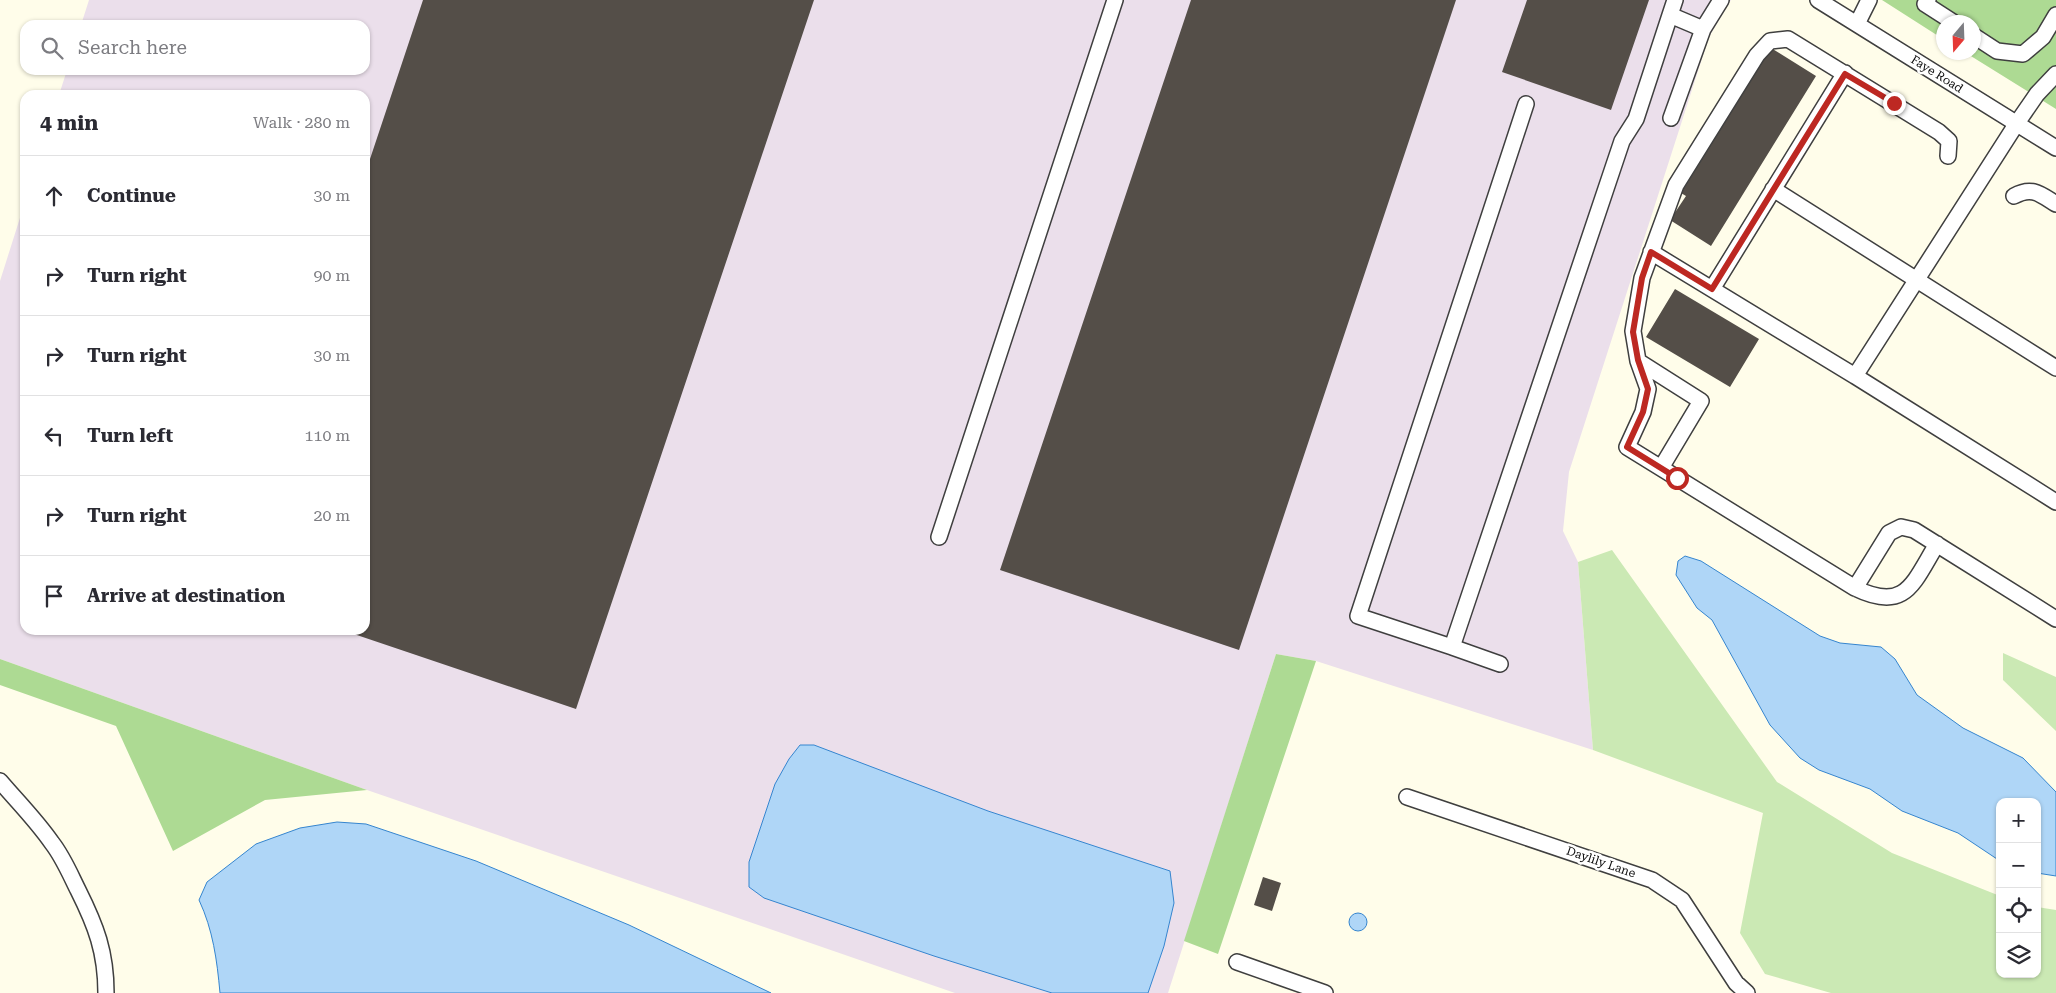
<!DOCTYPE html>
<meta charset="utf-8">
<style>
body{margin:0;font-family:"Roboto Serif",serif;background:#f7f7f7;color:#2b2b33}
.controls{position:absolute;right:15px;bottom:15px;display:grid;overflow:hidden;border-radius:10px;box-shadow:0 1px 4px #0004}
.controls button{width:45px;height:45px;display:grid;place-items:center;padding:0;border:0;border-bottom:1px solid #e1e1e2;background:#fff;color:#2b2b33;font:25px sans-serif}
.compass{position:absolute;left:1936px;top:15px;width:45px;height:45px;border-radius:50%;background:#fff;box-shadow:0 1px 4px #0004;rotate:199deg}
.stop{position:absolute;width:15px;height:15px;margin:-11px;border:4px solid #bd2822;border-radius:50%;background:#fff}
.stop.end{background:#bd2822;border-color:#fff;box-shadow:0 1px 5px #0008}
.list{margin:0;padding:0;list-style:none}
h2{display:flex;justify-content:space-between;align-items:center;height:65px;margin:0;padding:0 20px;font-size:21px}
h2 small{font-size:16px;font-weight:400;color:#7c7c81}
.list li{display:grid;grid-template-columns:32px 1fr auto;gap:15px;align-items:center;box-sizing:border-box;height:80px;padding:0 20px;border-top:1px solid #e1e1e2}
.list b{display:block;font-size:19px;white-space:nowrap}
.list em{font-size:16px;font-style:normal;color:#7c7c81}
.icon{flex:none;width:28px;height:28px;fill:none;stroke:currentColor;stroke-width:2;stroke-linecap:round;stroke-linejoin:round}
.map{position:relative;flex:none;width:2056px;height:993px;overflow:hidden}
.search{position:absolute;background:#fff;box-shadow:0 1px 4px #0004;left:20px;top:20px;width:350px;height:55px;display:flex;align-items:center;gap:12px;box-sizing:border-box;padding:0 18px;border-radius:15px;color:#7c7c81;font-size:19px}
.panel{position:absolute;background:#fff;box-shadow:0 1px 4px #0004;left:20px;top:90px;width:350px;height:545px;border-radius:15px}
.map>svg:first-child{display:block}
.industrial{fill:#ebdfeb}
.green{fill:#cbe9b4}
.forest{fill:#adda93}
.water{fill:#afd6f7;stroke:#3585cf}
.building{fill:#544e48}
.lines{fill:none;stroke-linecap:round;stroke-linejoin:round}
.minor-casing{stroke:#3f3f3f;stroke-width:18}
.minor{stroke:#fff;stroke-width:15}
.route{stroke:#bd2822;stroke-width:6}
.labels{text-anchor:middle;stroke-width:5;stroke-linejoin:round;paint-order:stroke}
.street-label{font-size:12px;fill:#0c0c0c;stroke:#fff}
</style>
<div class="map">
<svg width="2056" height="993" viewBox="0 0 2056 993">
<rect width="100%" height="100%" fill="#fffdea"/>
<path class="industrial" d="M89,0H1731L1709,37L1569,472L1563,531L1578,562L1593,750L1316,661L1276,654L1168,993H955L367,790L0,659V281L25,202V630H365V95H59L67,70H365V25H81Z"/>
<path class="green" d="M1612,550L1777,782L1892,853L2000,896V974H2037V907L2056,910V993H1831L1765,974L1740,933L1763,813L1593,750L1578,562Z
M2003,653L2056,677V731L2003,680Z"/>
<path class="forest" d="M1882,0H2056V109L1966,53L1974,52V22H1944L1943,39Z
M1276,654L1316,661L1218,954L1184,941Z
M0,659L367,790L265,800L173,851L116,726L0,685Z"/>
<path class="water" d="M1685,556L1701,561L1820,636L1840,643L1881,647L1895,659L1917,695L1963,728L2023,758L2056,792V876L2037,873V802H2000V861L1958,833L1902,811L1870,789L1819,770L1800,758L1770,725L1712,620L1697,608L1676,575L1678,561Z
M800,745H814L988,811L1170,871L1174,903L1164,946L1148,993H1052L934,956L764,898L749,887V862L775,784L789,759Z
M337,822L366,824L476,861L629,925L771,993H220C217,960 213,930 199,900L207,882L256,844L300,828Z
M1349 922a9 9 0 1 1 18 0a9 9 0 1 1-18 0Z"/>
<path class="building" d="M423,0H814L576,709L342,630H365V174Z
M1191,0H1456L1239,650L1000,570Z
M1527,0H1649L1611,110L1502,72Z
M1771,48L1816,76L1711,246L1670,220L1686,196L1681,193Z
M1675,289L1759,339L1730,387L1646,337Z
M1263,877L1281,883L1272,911L1254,905Z"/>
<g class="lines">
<g class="minor-casing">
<path id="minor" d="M1675,0L1670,15L1703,29
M1818,0L2056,148
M1928,0L1925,4L1953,22
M1857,24L1869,0
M1974,36L1997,51L2023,54L2043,37L2056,15
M2056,74L2037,94L2017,123L1855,376L2056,502
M1526,104L1358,616L1452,647L1622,141L1636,119L1670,15
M1671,118L1703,29L1721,0
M1948,156L1949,141L1939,132L1788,39L1770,41L1757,55L1676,185L1642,278L1633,331L1638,361L1648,389L1643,412L1627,447L1855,588L1889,533L1901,527L1914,530L2056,619
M1773,189L2056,368
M2014,196C2032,186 2040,194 2056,204
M1651,252L1855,376
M1712,289L1845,73
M1638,361L1701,401L1661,468
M939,537L1115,0
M1855,588C1906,613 1913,583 1937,544
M1452,647L1500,664
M0,781C17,801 37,821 52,843C63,857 70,874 78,890C96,926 106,952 106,993
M1407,797L1652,880L1682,900L1736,983L1747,993
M1237,962L1325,993"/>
</g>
<use href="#minor" class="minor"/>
</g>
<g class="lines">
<path class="route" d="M1677,478L1627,447L1643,412L1648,389L1638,360L1633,332L1642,278L1651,252L1712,289L1845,74L1894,103"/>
</g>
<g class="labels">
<g class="street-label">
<text transform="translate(1937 74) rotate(32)" y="4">Faye Road</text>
<text transform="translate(1601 862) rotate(19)" y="4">Daylily Lane</text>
</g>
</g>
</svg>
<div class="controls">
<button>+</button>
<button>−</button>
<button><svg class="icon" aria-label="locate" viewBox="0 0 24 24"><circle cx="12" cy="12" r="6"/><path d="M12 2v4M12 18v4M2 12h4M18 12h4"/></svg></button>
<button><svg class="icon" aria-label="layers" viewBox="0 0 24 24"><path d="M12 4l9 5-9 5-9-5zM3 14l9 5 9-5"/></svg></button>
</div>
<svg class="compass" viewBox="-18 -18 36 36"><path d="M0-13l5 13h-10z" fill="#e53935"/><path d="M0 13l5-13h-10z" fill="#7c7c81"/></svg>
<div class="stop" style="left:1677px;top:478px"></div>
<div class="stop end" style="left:1894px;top:103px"></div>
<div class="search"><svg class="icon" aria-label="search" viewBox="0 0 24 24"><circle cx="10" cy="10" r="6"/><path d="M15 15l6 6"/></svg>Search here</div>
<section class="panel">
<h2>4 min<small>Walk · 280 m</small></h2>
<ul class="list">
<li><svg class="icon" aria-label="ahead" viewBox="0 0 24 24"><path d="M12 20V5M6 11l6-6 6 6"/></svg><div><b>Continue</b></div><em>30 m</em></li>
<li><svg class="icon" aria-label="right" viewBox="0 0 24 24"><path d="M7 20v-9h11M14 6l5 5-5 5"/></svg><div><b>Turn right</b></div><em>90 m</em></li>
<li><svg class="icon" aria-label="right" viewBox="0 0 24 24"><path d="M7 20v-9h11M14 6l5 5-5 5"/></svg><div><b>Turn right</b></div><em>30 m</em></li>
<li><svg class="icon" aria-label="left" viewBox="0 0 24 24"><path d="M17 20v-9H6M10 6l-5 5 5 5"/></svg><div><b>Turn left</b></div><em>110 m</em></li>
<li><svg class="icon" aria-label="right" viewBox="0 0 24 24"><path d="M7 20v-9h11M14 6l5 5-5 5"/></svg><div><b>Turn right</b></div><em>20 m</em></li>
<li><svg class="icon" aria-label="arrive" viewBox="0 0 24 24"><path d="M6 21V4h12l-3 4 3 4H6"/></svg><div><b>Arrive at destination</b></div></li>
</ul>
</section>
</div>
